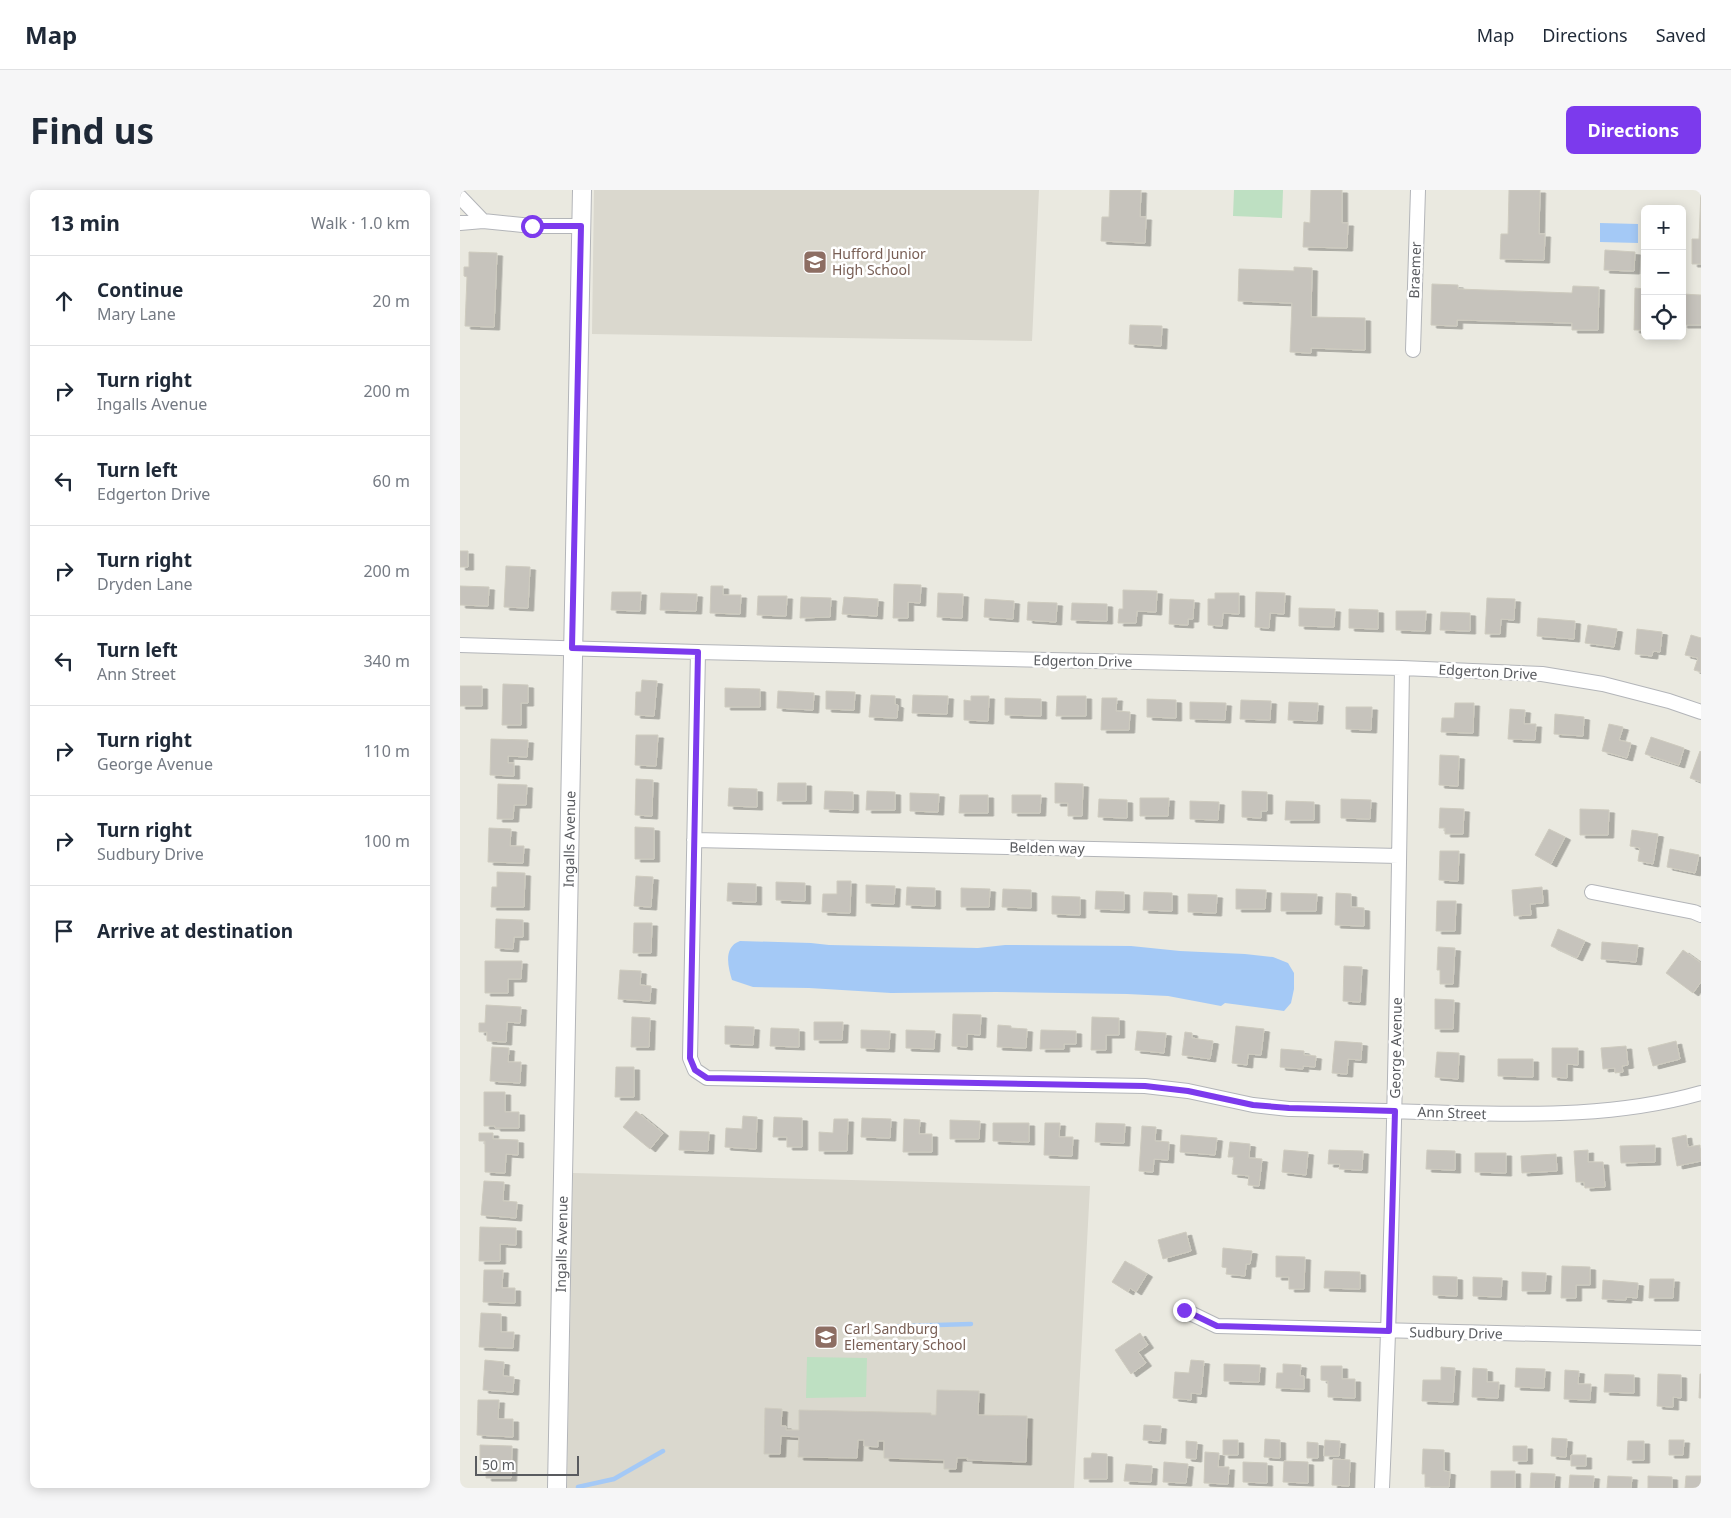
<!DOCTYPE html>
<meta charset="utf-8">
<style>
body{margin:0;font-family:"Noto Sans",sans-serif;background:#f6f6f7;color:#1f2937}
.controls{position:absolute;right:15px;top:15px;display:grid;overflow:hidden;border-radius:8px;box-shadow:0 2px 12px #0003}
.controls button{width:45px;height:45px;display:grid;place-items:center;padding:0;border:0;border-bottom:1px solid #e0e1e3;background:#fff;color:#1f2937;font:25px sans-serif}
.scale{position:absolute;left:15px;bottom:12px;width:104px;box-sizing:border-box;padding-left:5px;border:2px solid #595b5f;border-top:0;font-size:14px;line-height:18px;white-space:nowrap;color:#595b5f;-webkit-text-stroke:4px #fff;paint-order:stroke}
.stop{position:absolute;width:15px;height:15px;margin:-11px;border:4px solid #7c3aed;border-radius:50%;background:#fff}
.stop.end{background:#7c3aed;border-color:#fff;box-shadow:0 1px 5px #0008}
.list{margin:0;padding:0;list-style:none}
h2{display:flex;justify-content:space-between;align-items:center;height:65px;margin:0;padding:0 20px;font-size:21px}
h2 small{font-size:16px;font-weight:400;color:#747a83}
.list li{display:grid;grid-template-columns:32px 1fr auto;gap:15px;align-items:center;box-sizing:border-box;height:90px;padding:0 20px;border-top:1px solid #e0e1e3}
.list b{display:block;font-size:19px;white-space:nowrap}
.list p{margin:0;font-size:16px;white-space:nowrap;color:#747a83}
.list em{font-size:16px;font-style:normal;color:#747a83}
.icon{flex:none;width:28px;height:28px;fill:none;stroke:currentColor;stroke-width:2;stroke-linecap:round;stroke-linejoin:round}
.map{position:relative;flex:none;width:1241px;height:1298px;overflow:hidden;border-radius:8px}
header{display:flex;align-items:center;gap:30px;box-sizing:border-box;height:70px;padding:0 25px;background:#fff;border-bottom:1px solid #e0e1e3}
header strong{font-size:24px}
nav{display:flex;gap:28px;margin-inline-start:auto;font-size:18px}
.intro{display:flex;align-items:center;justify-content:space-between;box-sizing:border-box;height:120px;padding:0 30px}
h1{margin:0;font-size:35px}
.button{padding:12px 22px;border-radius:8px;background:#7c3aed;color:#fff;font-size:18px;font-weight:700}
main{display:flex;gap:30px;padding:0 30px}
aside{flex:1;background:#fff;border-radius:8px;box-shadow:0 2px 12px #0003}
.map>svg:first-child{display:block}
.education{fill:#dad8ce}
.green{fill:#bee0c2}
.water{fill:#a4c9f6}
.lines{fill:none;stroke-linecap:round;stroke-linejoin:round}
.stream{stroke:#a4c9f6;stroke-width:4.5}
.building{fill:#c6c3bc;stroke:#cecbbf;filter:url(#shadow)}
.minor-casing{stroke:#b3b5b9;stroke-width:16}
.tertiary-casing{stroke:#b3b5b9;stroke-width:20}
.minor{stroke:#fff;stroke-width:14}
.tertiary{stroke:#fff;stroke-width:18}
.route{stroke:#7c3aed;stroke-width:6}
.labels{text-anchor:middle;stroke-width:5;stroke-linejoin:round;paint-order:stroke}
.education-label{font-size:14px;fill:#785e54;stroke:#fff;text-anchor:start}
.street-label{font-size:14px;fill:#595b5f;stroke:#fff}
</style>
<header>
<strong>Map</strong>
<nav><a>Map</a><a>Directions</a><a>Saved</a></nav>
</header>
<div class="intro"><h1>Find us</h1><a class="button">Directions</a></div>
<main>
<aside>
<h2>13 min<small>Walk · 1.0 km</small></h2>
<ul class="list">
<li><svg class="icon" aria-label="ahead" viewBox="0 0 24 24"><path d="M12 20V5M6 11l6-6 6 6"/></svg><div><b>Continue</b><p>Mary Lane</p></div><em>20 m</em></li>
<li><svg class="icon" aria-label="right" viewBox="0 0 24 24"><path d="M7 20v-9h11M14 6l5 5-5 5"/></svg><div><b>Turn right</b><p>Ingalls Avenue</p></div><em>200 m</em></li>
<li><svg class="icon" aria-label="left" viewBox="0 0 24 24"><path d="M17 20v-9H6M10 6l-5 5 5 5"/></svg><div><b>Turn left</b><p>Edgerton Drive</p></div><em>60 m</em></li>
<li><svg class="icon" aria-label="right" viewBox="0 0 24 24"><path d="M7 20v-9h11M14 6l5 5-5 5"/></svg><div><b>Turn right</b><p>Dryden Lane</p></div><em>200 m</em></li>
<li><svg class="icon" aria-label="left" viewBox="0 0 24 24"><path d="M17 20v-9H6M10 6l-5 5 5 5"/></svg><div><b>Turn left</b><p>Ann Street</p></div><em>340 m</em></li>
<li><svg class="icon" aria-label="right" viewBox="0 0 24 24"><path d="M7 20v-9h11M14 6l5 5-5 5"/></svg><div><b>Turn right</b><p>George Avenue</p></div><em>110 m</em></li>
<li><svg class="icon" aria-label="right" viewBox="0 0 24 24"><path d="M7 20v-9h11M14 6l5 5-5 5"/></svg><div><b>Turn right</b><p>Sudbury Drive</p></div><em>100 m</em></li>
<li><svg class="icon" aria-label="arrive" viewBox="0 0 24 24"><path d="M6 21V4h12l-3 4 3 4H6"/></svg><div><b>Arrive at destination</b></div></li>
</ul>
</aside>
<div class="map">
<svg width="1241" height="1298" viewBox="0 0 1241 1298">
<defs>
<filter id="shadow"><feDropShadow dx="5.5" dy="3" stdDeviation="0" flood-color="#0004"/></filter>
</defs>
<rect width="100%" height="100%" fill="#eae9e0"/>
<path class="education" d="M134,0H579L572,151L132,144Z
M113,983L630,996L614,1298H107Z"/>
<path class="green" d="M774,0H823L822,28L773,26Z
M347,1167L407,1168L406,1207L346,1208Z"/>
<path class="water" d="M1140,33L1178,34V53L1140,52Z
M280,751L351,753L369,755L518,758L545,755L671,756L720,761L785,764L813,767L828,773L834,783V799L831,813L824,821L765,813L761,816L708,806L667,804L536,802L431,803L349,798L293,797L272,790C268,777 263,757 280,751Z"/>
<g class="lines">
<path class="stream" d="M424,1139L443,1136L511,1134
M118,1297L154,1289L203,1261"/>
</g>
<path class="building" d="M650,0H681L680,27H686L685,53L641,51L642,27H649Z
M851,0H882V33H888L887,58L843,57L844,32L850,33Z
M1049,0H1080L1079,44H1085L1084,70L1040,69L1041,44H1048Z
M1241,0V74H1232V49H1239Z
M1145,60L1175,62L1174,81L1144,80Z
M9,62L37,63L34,137L5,136L7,87L4,86V77H9Z
M834,77L852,78L851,127L905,128V160L851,158V163L830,162L832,113L778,111L779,79L834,81Z
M972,94L998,95V99L1112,103L1113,96L1139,97L1138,140H1112V133L997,130V136L971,135Z
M1175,98L1185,99V140H1174Z
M1222,104L1241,105V135H1222Z
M670,135L702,136L701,156L669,154Z
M0,361H8V377H0Z
M46,376L70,377L68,418L44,417Z
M434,394L461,395L460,413L448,412V428H433Z
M0,396L29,397L28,416L0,415Z
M251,396H263V405H281L280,424L250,423Z
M663,400L697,401L696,422L677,421L676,433H658L659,419H663Z
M152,402H181L180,421L151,420Z
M796,402L825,403L824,424L810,423L809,438L795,437Z
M201,403L237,404L236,421L200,420Z
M478,403L503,404L502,428L477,427Z
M755,403H779V424L763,423L762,436L748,435V409H755Z
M298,406H327L326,426L297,425Z
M341,407L371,408L370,427L340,428Z
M384,407L418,409L417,426L382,424Z
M1027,408L1055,409L1054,430L1041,429L1040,444H1025Z
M525,409L554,411L553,429L524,427Z
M710,409L734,410L733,429H728V435L709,434Z
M568,412L597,413L596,432L567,430Z
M612,413L647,414V431L611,430Z
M839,418L875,419L874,437L839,436Z
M889,419L918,420V439L889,438Z
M936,421H966L965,441L936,440Z
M981,422L1010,423V441L980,440Z
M1078,428L1115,431L1114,449L1077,446Z
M1128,435L1157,439L1154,457L1125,453Z
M1177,439L1202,442L1200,462L1193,461L1192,466L1175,464Z
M1231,445L1241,448V482L1234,480L1238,468L1225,465Z
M182,490L197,491L194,526L175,525L176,502H181Z
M43,494L68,495V513H61V535H42Z
M0,496H22V516H0Z
M265,498L300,499V517H265Z
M318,501L354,503L353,520L317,518Z
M366,501L395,502L394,520L366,519Z
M411,505L435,506V514L438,515L437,528L409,527Z
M453,505L488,506L487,524L452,523Z
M511,506H529L528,531L504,530V510L511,511Z
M597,506H626V526H596Z
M545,508L581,509V526L545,525Z
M642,508H657L656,521L670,522L669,540H641Z
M687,509L716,510V528L687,527Z
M781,510L811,511L810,530L780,529Z
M730,512L766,513L765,530L730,529Z
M829,512L858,513L857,531L828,530Z
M995,513H1014L1013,543L981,542L982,528H994Z
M886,517H912L911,540L886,539Z
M1050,519L1065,520L1064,534H1076L1075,550L1048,549Z
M1095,524L1124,527L1123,546L1094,544Z
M1149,534L1163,537L1159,550L1171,553L1167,568L1142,561Z
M176,545H198L196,576L175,575Z
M1191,547L1224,558L1219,575L1185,564Z
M31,549L68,550L67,567L48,566V573H54V586L30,585Z
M1240,561L1241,562V592L1230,588Z
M980,565L999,566L998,596L979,595Z
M176,589L193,590L192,626L175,625Z
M318,593H346V611H317Z
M595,593L623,594L622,626H608V613H595Z
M38,594L67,595L66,615H54L53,629H37Z
M269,598L297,599V617L268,616Z
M365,601L393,602V620L364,619Z
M407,601L435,602V620H406Z
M782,601L807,602V621H801V628L782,627Z
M450,603L479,604L478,622L450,621Z
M500,605H528V623H499Z
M552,605H581L580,623H552Z
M680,608H709L708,626H680Z
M639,609L667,610V628L638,627Z
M881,609L911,610L910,629L881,628Z
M730,611L759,612L758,630L730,629Z
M826,611L854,612V630H825Z
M980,618L1004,619L1003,644H985V638H979Z
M1120,619L1149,620L1148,645H1120Z
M175,637L194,638V669H175Z
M29,638L51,639L50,656H64L63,673L28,672Z
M1089,639L1105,647L1091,674L1075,665Z
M1172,640L1198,644L1193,674L1178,671L1180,658L1170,656Z
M1210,659L1239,665L1235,683L1207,677Z
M980,661H999L998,691L979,690Z
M37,682L65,683L64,717H31L32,697H37Z
M176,686L193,687L191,717L174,716Z
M377,691H391L390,723L362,722L363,704H377Z
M316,692L345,693V711L316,710Z
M268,693L296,694V712L267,711Z
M406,695L435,696L434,714L406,713Z
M447,697L475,698V716L446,715Z
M1082,697L1083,713L1070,714L1071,725L1054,726L1052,700Z
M501,698L530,699L529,717H501Z
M543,699L571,700V718L542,717Z
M776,699L806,700L805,719H776Z
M636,701L664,702V720L635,719Z
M684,702L712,703V721L683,720Z
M821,703L857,704L856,721H821Z
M876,703L891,704V717L904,718V736L875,735Z
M728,704L757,705L756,723L728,722Z
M592,706L620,707V725L592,724Z
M977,711H996L995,741H976Z
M36,729L63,730V747H54L53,759L35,758Z
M174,733H192L191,763H173Z
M1098,739L1125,751L1117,768L1091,756Z
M1142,752L1178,755L1176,772L1141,769Z
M978,757L995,758L993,794H980V780H977Z
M1223,760L1241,773V792L1233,803L1206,783Z
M25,771H62L61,789H48V803H25Z
M884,776L902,777L900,812L883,811Z
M160,780L181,781L180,795L191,796L190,811L158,809Z
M975,809L994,810L993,839H975Z
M26,815L61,817L60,833L47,832L46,852L27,851V842H19V833H25Z
M493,824L521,825L520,845L507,844V857L492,856Z
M172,827L190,828L189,857H171Z
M632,827L659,828V845H646V860H631Z
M354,832H383L382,850H354Z
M538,835L551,836V838L567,839L566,858L537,857Z
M265,836L294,837L293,855L265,854Z
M776,836L804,839L801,865L788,864L787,875L772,873Z
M311,838L339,839V857L310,856Z
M401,840L430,841L429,859L401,858Z
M446,840L475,841L474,859L446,858Z
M581,840L616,841V854H604V859H580Z
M677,841L706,843L704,863L675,860Z
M725,842L732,843V848L753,851L750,869L722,865Z
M875,851L902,853L901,870L888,869L887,884L872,883Z
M1216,851L1220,869L1193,876L1188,858Z
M1166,856L1168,875L1162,876L1163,882L1155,883V878L1143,879L1141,858Z
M32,857L49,858L48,872H61L60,893L30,891Z
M1092,858H1118V875L1107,874V888L1092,887Z
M821,859L844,861V865L856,866L855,877L843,876V879L820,877Z
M977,862L999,863L998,889L975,887Z
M1038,869H1073V887L1038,886Z
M156,877H174V907H155Z
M24,902H45V922H59V938H35V936H24Z
M176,921L203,943L190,959L163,937Z
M283,926L297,927L296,959L265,957L266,938L282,939Z
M314,927L342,928V957H327V947H313Z
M402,928L431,929L430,948L401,947Z
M374,929H388L387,961H359V942L373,943Z
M444,929L460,930L459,944H472V962H443Z
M490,930L520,931L519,949H490Z
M533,933H569V952L533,951Z
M585,933H600L599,947H613L612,966L584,965Z
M636,933L665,934L664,953L635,952Z
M682,936L696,937L695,951L709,952L708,970L694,969L693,982L679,981Z
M220,941L249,942L248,961L219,960Z
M19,943H33V949L58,950V965L46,964L45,983L25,982V951H19Z
M721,945L757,948L755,965L720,962Z
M1226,945L1228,957L1240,955L1241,971L1217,976L1212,948Z
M770,952L790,954L789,968L802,969L799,996L788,995L789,986L772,984L774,967H768Z
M1195,955V972L1161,973L1160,956Z
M824,960L848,962L846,985L822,982Z
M869,960L903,961L902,980L879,979L880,974H868Z
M967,960L995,961V980L966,979Z
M1128,960V972H1143L1145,997L1125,998L1124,992H1116L1114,961Z
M1015,963H1046V983L1015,982Z
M1096,964L1097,981L1062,983L1061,966Z
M24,991L44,992L43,1011L57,1012L56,1028L21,1025Z
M20,1037L56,1038V1055L40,1054V1071H19Z
M726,1042L731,1061L703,1069L698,1050Z
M763,1058L792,1061L790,1074H786L785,1086L766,1084L767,1078L762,1077Z
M816,1066L845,1067L844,1099H829V1087H816Z
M665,1071L687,1084L676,1102L670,1098L668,1102L652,1092Z
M1102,1076L1130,1077V1095H1116V1108H1101Z
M24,1080H43L42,1098H55V1113L23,1112Z
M865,1081L900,1082V1099L864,1098Z
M1062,1082L1086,1083L1085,1101H1062Z
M973,1086L997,1087V1106L973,1105Z
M1013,1087L1042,1088L1041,1107L1013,1106Z
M1190,1089H1214L1213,1108H1189Z
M1143,1090L1178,1093L1177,1108L1166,1107V1110L1142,1109Z
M21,1123L41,1124V1142H54L53,1158L19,1157Z
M680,1143L688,1155L678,1162L686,1173L671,1184L655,1160Z
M25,1170L44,1172L43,1186L54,1187L53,1202L23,1200Z
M731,1170L744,1171L741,1204L731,1203V1210L713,1208L715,1182L729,1183Z
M764,1174L800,1175L799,1192L764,1191Z
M823,1174L841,1175L840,1186H844V1199L816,1198L817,1183H823Z
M861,1176H882V1189H895V1208L868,1207V1191L861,1190Z
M981,1177L995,1178L993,1212L962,1211L963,1190H981Z
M1013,1178L1027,1179V1192H1039L1038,1208L1012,1207Z
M1056,1178L1085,1179L1084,1198L1055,1197Z
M1105,1180L1119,1181L1118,1194H1131L1130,1210L1104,1209Z
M1145,1184L1174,1185V1203L1144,1202Z
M1198,1184L1221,1185V1208L1213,1207V1217L1197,1216Z
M1240,1184H1241V1208H1239Z
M477,1200L519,1201L518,1225L567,1226L566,1272L507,1270L508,1268H497L496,1279H484V1270L424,1268V1251H418V1257L404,1256V1250H398L397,1268L338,1267L339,1247L321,1246L320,1264H304L305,1218L322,1219L321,1236H326V1240H339V1220L471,1223V1225H476Z
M18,1210H39L38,1229H53V1247L17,1245Z
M684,1235L701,1236L700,1251L683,1250Z
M1092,1248L1107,1249L1106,1267L1091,1266Z
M805,1249L820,1250V1268L804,1267Z
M763,1250H778V1265H763Z
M865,1250L880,1251L879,1266H864Z
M1209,1250H1224L1223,1265H1209Z
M726,1251L737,1252L736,1269L726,1268Z
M1168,1251H1184V1270H1167Z
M847,1252L858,1253V1268H847Z
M20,1255L52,1256L51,1288H26V1270H20Z
M1053,1256H1067V1271H1053Z
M963,1259L984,1260V1281L990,1282L989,1297H965V1284H962Z
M745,1262L759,1263L758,1277H769L768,1294L744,1293Z
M632,1263L647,1264V1289H624V1268H631Z
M1111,1265H1126V1276H1111Z
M873,1269L890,1270L889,1296L872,1295Z
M824,1271L848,1272V1293L823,1292Z
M704,1272L728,1274L726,1293L703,1292Z
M783,1272L807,1273V1293L783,1292Z
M666,1274L692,1276L691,1292L664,1291Z
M1031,1281H1055V1298H1031Z
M1071,1283L1095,1284L1094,1298H1070Z
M1110,1285L1134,1286L1133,1298H1109Z
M1148,1286L1172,1287L1171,1298H1147Z
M1188,1286L1212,1287V1298H1188Z
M1226,1286H1241V1298H1225Z"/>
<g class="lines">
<g class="minor-casing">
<path id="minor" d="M0,7L23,31
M0,33L23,31L72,36H121
M953,160L958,0
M0,455L238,462L942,478L1082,484L1143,494L1209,511L1241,522
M238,462L230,868L235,880L247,888L685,896L728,901L793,915L829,919C883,920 938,921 992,923C1076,925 1160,926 1241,903
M234,650L939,666
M1132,702L1234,722L1241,725
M724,1120L757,1136L1241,1148
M922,1298C934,1025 938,751 942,478"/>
</g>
<g class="tertiary-casing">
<g id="tertiary">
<path id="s1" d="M97,1298L122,0"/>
</g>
</g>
<use href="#minor" class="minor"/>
<use href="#tertiary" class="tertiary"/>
</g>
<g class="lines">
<path class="route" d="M72,36H121L112,458L238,462L230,868L235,880L247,888L685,896L728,901L793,915L829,918L935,921L929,1141L757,1136L724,1120"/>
</g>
<defs>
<g id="school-square" transform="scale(1.25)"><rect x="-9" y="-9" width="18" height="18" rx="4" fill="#8d6e63" stroke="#fff"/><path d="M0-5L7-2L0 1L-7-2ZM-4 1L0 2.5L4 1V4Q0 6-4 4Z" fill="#fff"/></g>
</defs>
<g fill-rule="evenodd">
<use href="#school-square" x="355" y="72"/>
<use href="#school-square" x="366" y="1147"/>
</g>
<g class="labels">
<g class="education-label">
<text x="372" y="69">Hufford Junior<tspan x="372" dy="16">High School</tspan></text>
<text x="384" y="1144">Carl Sandburg<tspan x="384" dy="16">Elementary School</tspan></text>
</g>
<g class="street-label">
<text transform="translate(955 80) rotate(-88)" y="5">Braemer</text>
<text transform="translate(623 471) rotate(1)" y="5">Edgerton Drive</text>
<text transform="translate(1028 482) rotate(3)" y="5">Edgerton Drive</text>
<text dy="5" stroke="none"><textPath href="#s1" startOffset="649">Ingalls Avenue</textPath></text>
<text transform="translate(587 658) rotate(1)" y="5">Belden way</text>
<text transform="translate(936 858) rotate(-89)" y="5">George Avenue</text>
<text transform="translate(992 923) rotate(2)" y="5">Ann Street</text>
<text dy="5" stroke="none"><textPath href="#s1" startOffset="244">Ingalls Avenue</textPath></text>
<text transform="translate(996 1143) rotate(1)" y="5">Sudbury Drive</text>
</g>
</g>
</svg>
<div class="controls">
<button>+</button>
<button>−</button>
<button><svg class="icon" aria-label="locate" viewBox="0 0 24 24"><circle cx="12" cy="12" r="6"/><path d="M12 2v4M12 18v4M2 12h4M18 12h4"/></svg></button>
</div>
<div class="scale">50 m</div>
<div class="stop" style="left:72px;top:36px"></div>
<div class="stop end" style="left:724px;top:1120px"></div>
</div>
</main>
